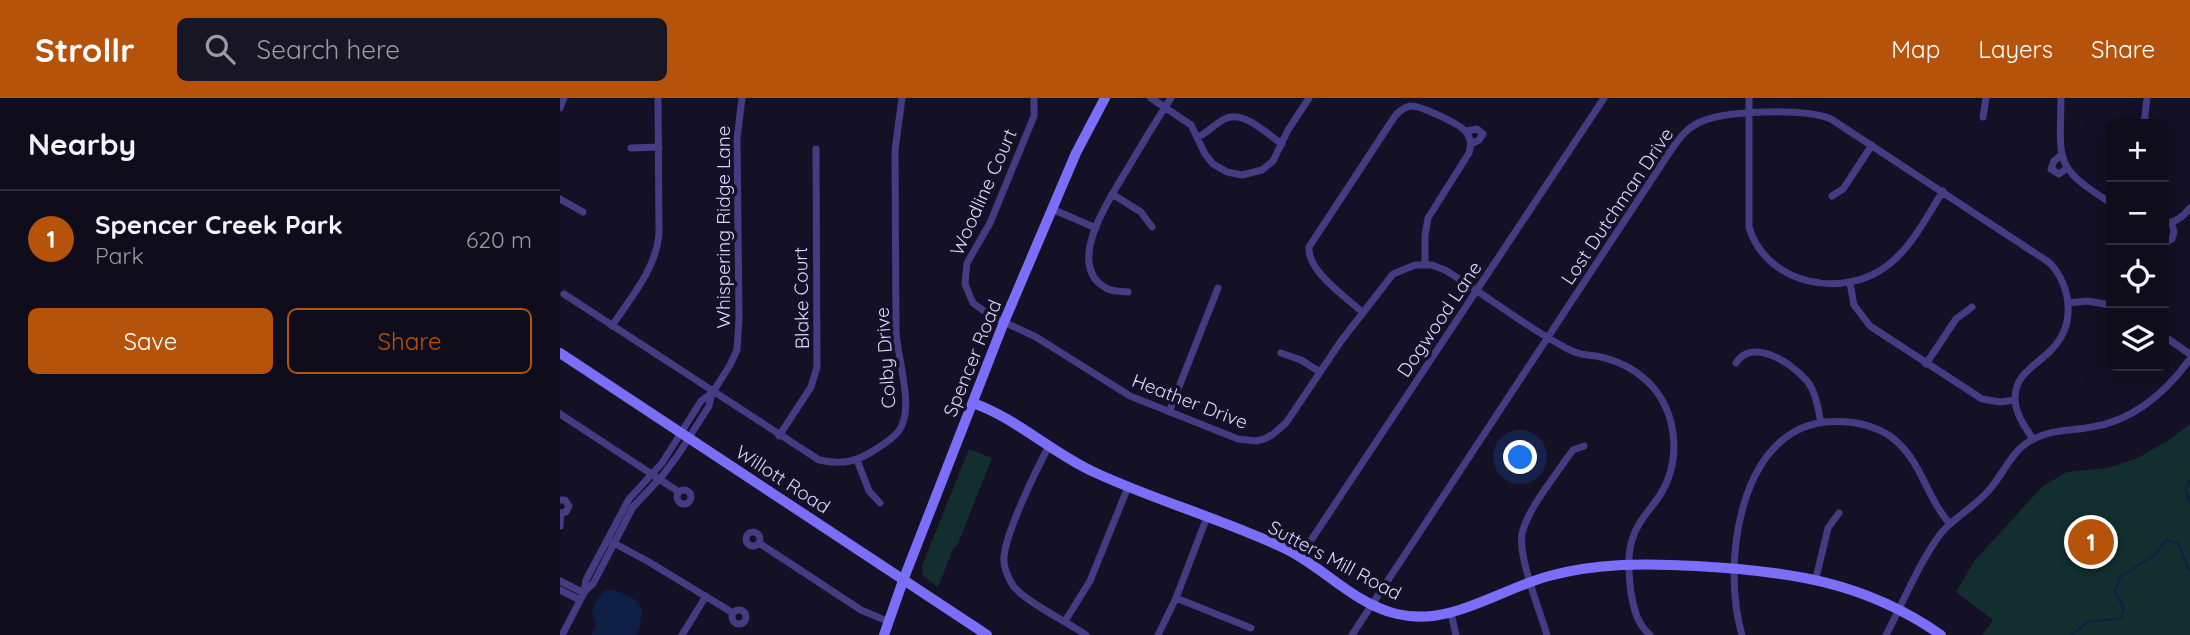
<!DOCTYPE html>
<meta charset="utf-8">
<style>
body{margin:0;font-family:Quicksand,sans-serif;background:#181525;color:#f1f3f6}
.controls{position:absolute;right:21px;top:21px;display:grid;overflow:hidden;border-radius:10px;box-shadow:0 7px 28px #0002}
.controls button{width:63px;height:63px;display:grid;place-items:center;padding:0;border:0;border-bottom:2px solid #2f2c3b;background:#0f0c1c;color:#f1f3f6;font:35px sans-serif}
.you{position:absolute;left:961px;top:360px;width:24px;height:24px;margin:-18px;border:5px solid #fff;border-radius:50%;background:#1a73e8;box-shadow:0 0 0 10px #1a73e833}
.badge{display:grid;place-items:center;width:46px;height:46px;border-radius:50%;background:#b45309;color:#fff;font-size:23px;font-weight:700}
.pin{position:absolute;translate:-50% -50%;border:4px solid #fff;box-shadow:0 2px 7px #0006}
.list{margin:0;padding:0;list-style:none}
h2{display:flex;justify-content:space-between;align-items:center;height:91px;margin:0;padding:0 28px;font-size:30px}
h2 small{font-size:23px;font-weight:400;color:#9b9ba3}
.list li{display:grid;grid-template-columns:46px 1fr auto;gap:21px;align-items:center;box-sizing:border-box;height:98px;padding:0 28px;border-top:2px solid #2f2c3b}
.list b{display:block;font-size:26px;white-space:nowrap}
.list p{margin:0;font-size:23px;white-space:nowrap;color:#9b9ba3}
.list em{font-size:23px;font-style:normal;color:#9b9ba3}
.actions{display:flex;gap:14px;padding:21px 28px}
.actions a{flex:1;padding:16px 0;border:2px solid #b45309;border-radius:10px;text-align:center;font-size:24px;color:#b45309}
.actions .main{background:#b45309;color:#fff}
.icon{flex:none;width:38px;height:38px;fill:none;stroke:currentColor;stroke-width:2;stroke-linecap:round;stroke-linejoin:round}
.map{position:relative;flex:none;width:1630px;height:537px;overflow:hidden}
header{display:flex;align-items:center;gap:42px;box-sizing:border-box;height:98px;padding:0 35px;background:#b45309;color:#fff}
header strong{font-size:33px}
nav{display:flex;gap:38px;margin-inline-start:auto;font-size:24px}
.search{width:490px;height:63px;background:#181525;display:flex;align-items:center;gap:18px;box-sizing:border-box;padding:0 24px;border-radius:10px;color:#9b9ba3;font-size:26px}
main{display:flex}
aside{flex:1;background:#0f0c1c}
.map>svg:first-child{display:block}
.green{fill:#132e2f}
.water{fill:#0e1f46}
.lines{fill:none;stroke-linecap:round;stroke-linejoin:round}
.stream{stroke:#0e1f46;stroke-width:2}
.street{stroke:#433c82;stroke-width:7}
.secondary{stroke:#7b6ffa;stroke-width:10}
.labels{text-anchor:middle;stroke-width:7;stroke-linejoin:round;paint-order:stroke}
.street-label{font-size:19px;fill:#dcd5fe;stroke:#141025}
</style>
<header>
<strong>Strollr</strong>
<div class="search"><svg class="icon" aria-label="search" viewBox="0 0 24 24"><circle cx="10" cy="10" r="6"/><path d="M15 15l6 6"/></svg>Search here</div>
<nav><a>Map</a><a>Layers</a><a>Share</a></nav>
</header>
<main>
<aside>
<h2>Nearby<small></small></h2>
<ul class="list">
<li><span class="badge">1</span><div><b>Spencer Creek Park</b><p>Park</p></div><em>620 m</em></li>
</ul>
<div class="actions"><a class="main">Save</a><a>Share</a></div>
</aside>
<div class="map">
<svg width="1630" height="537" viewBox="0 0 1630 537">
<rect width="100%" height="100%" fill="#141025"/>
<path class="green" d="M1630,326V537H1422L1433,522L1396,494L1415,462L1483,388L1507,374L1547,370L1578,360L1609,342Z
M409,351L432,360L398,446L393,451L378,489L363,478L362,468Z"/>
<path class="water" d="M46,491C56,492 77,499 81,509C84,516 79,530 77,537H32L36,525L32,512L38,500Z"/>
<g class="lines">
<path class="stream" d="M1630,381L1625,392L1630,406
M1511,537L1528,524L1561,520L1564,511L1555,494L1560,479L1596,456L1606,442L1619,446L1628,472H1630"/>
<path class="street" d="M474,0V18L430,125L407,165L405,186L413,205L431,218L476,239L570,298L678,341L696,343L704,341L712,337L726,325L781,243L833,176L855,167H872L885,172C926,197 964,228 1006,250C1016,256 1025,257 1036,258C1057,262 1077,272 1092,288C1118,318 1121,364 1100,397C1090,412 1077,424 1072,442C1067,458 1069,478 1071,495C1074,511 1077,526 1090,537
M591,0L631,27L645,56L653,66L667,74L682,77L702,72L713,63L728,32L749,0
M1189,0V129C1206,187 1284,202 1328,167C1352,149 1367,118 1383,93
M1501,0C1500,65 1494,69 1551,105
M0,10L4,0
M1423,19L1426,0
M1584,26L1587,0
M906,33L917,31L923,36L919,42L911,46
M638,39C649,34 656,24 667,20C685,13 708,37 722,46
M71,50L99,49
M1501,57L1494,63L1491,71L1499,76L1506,71
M552,96L581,114L592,129
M1272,98L1283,91L1312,47
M0,101L23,114
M492,111L536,130
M1604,126C1615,125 1623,119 1630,110
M1604,143L1607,144L1612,141L1614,134L1612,125
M1290,185L1294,207L1310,228L1422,301L1440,304L1455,302
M568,194C561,193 552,194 546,190C503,166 552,97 568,70C582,46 596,23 611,0
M4,196L259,362C282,367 297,364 316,351C324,346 332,341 338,334C356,312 337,261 336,232L335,52L342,0
M1509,205L1527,203L1551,207
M802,214C785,198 747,173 749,149L833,21C837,15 842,10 850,8C860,7 900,26 906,34C912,41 911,48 909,55L868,120L865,137V166
M52,228C71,199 96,171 99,136L98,0
M1604,238L1630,256
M721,255L741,262L760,274
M1176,265C1192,239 1232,265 1247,283C1256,294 1258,311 1261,325
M1366,266L1396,221L1412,209
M609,314L658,190
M0,316L119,394
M219,338L251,289L257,269L256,51
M489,348C476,372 447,432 444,458C443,469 448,480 454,489C468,505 507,524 526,537
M297,362L309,393L320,405
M117 399a7 7 0 1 1 14 0a7 7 0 1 1-14 0Z
M0,402H5L9,408L6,414L0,415
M0,428L1,416
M186 441a7 7 0 1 1 14 0a7 7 0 1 1-14 0Z
M50,443L89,464L173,515
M199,445L301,512L327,523
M740,459L1044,0
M1256,480L1268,430L1279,415
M0,483L24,495
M0,492L20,502
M24,494L33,486L73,409L103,377L118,357L149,308L152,294
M616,500L691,530
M172 519a7 7 0 1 1 14 0a7 7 0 1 1-14 0Z
M891,515L896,537
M505,523L530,483L568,389
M2,537L24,495L26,482L69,401L102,365L141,303L153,294L170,267L177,252L179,221L177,41L182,0
M122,537L146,498
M598,537L616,500L647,419
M792,537L1111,52C1119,41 1126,31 1138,25C1163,12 1244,10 1271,21L1490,165C1512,190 1516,227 1491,252C1476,268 1454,276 1455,302C1456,317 1465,329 1473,341
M987,537C980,513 958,459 962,436C967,412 993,381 1007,360L1013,352L1024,348
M1182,537C1162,470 1177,334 1265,324C1287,322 1308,325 1327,336C1362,359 1364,397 1390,426
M1326,537C1343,505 1360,462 1382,434C1396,418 1416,408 1430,391C1443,376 1452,353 1470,343C1490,331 1511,333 1532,329C1574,322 1606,294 1630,261"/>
<path class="secondary" d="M0,255L427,537
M413,305C458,321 493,356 536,375C599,404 666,422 728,452C765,471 795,506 837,516C890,529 940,491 989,478C1037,465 1086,465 1136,468C1227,473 1304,483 1381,537
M324,537L344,480L444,224L516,55L545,0"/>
</g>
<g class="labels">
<g class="street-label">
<text transform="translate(423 94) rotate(-66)" y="7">Woodline Court</text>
<text transform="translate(1057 108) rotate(-56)" y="7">Lost Dutchman Drive</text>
<text transform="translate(163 129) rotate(-90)" y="7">Whispering Ridge Lane</text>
<text transform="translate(241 200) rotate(-91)" y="7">Blake Court</text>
<text transform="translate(879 221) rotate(-56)" y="7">Dogwood Lane</text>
<text transform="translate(325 260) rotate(-94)" y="7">Colby Drive</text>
<text transform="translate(412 260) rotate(-68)" y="7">Spencer Road</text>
<text transform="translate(630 303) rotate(21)" y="7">Heather Drive</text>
<text transform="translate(223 381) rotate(33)" y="7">Willott Road</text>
<text transform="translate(775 462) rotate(28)" y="7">Sutters Mill Road</text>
</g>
</g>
</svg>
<div class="controls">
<button>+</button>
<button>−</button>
<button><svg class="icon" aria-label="locate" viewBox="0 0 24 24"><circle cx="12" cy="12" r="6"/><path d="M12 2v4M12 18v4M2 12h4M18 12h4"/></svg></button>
<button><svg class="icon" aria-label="layers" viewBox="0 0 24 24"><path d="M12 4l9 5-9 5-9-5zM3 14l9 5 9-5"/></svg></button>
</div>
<div class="you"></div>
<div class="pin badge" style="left:1531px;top:444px">1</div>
</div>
</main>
